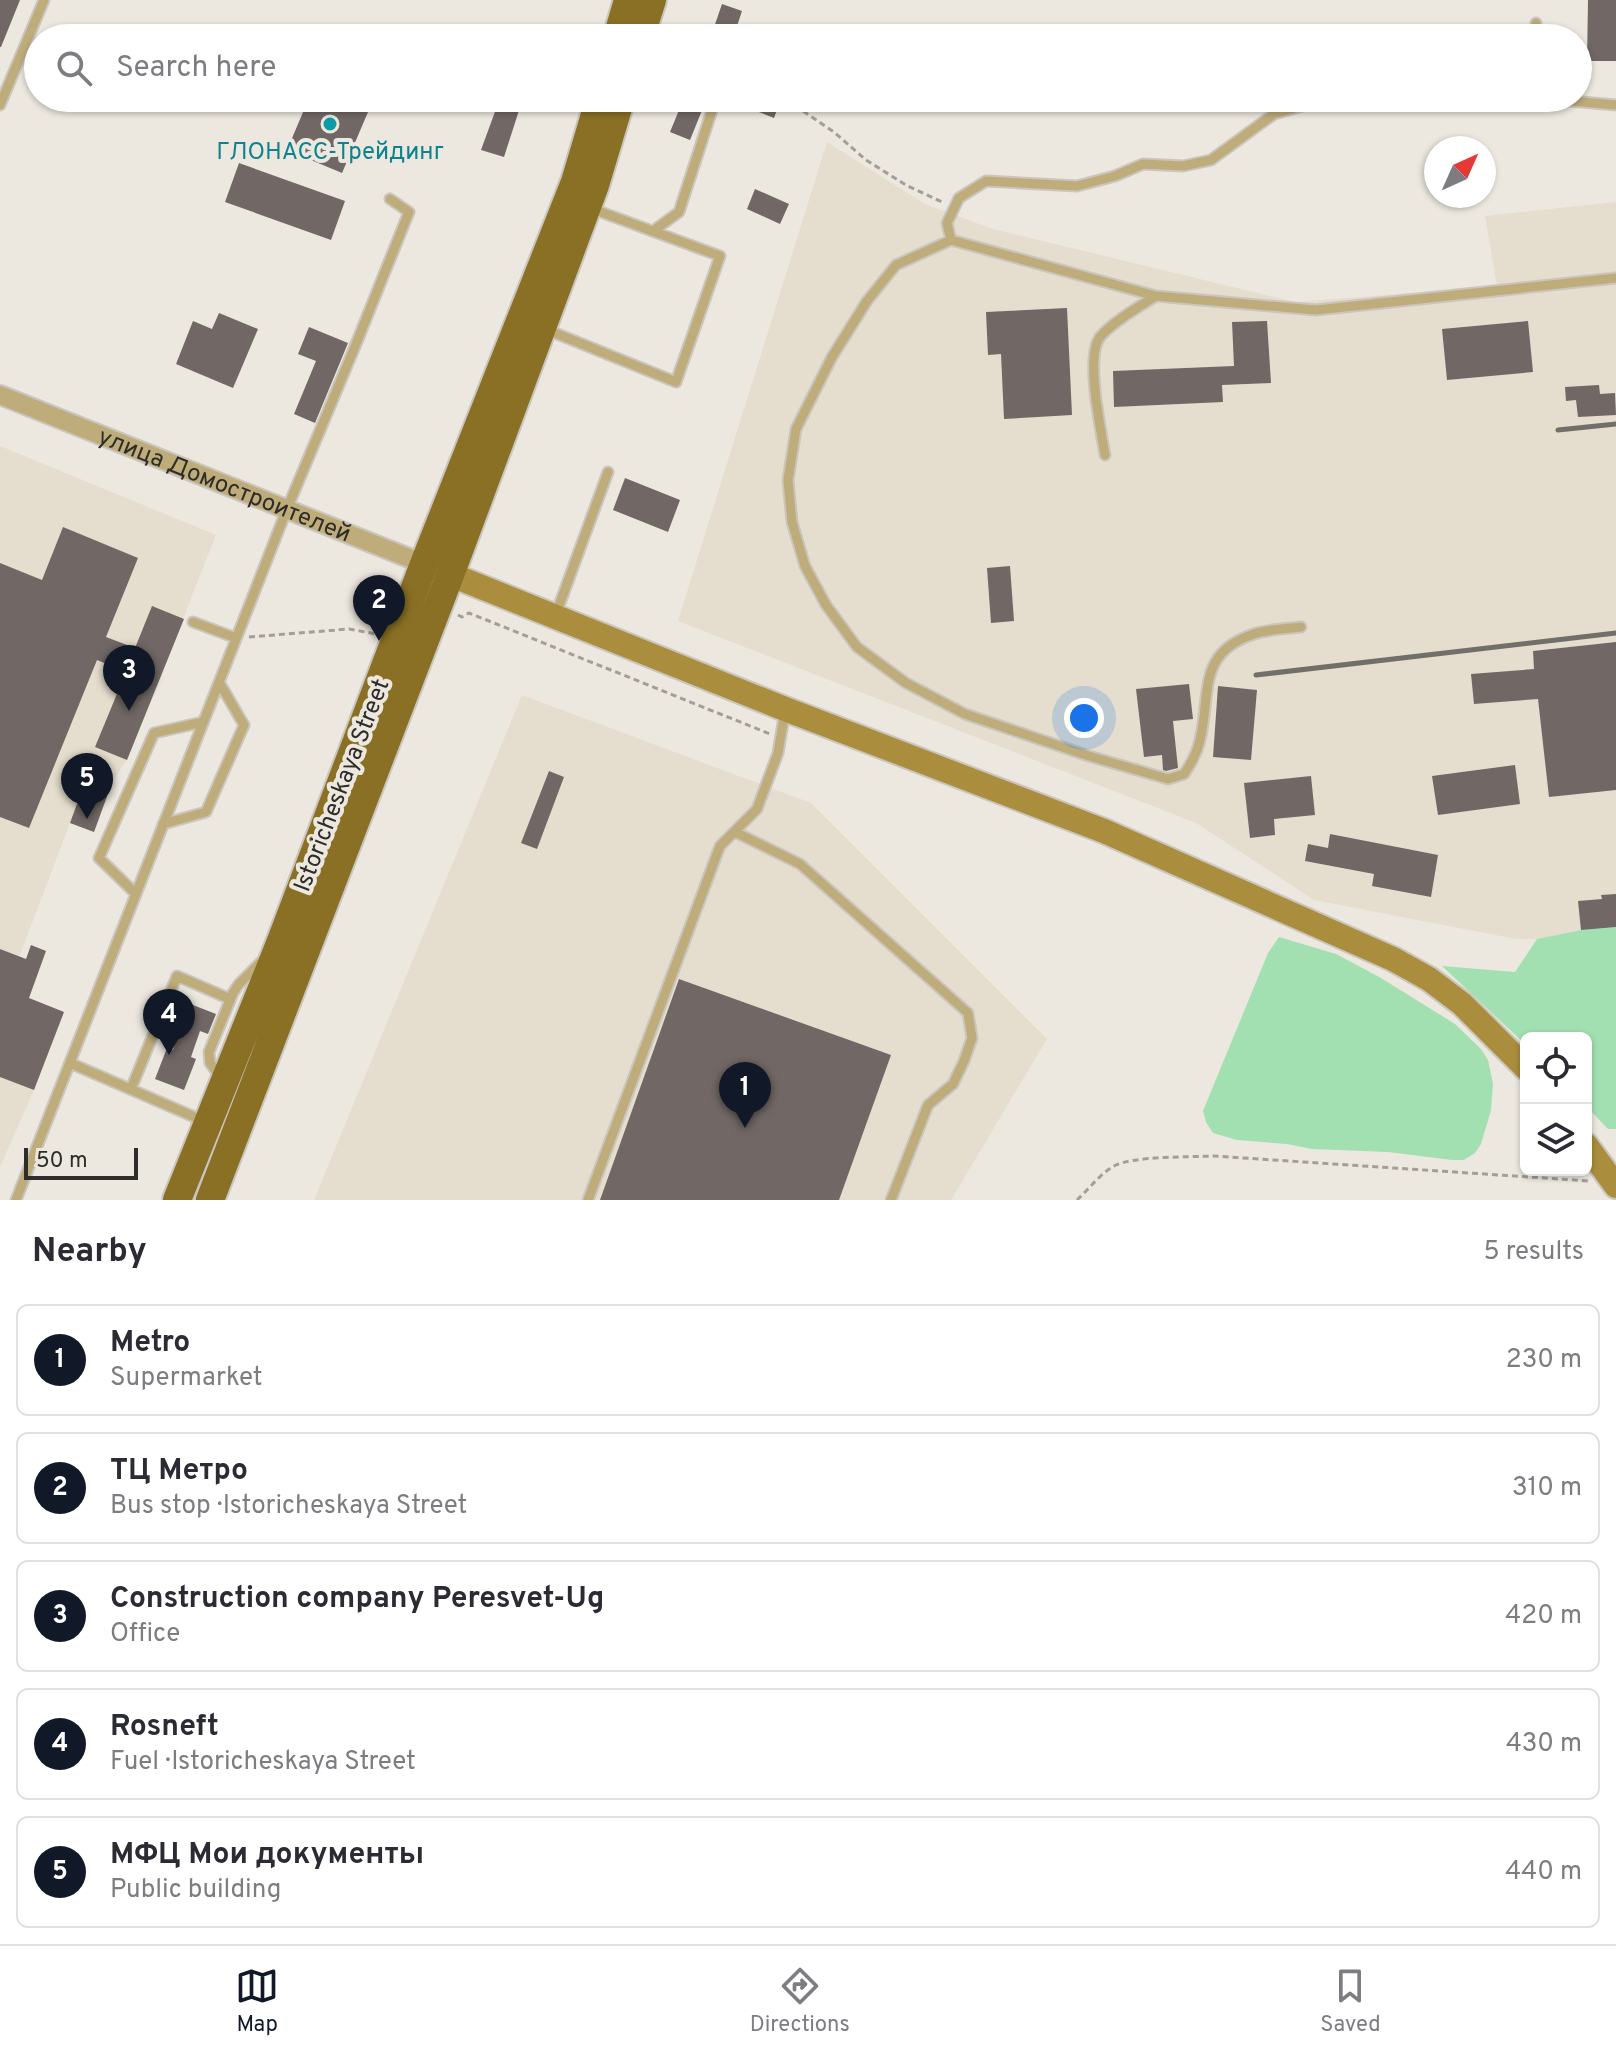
<!DOCTYPE html>
<meta charset="utf-8">
<style>
body{margin:0;font-family:Overpass,sans-serif;background:#f2f2f3;color:#2b2b33}
.controls{position:absolute;right:24px;bottom:24px;display:grid;overflow:hidden;border-radius:12px;box-shadow:0 2px 6px #0004}
.controls button{width:72px;height:72px;display:grid;place-items:center;padding:0;border:0;border-bottom:2px solid #e1e1e2;background:#fff;color:#2b2b33;font:40px sans-serif}
.compass{position:absolute;left:1424px;top:136px;width:72px;height:72px;border-radius:50%;background:#fff;box-shadow:0 2px 6px #0004;rotate:45deg}
.scale{position:absolute;left:24px;bottom:20px;width:114px;box-sizing:border-box;padding-left:8px;border:4px solid #2e2d29;border-top:0;font-size:22px;line-height:28px;white-space:nowrap;color:#2e2d29;-webkit-text-stroke:6px #ece8df;paint-order:stroke}
.you{position:absolute;left:1084px;top:718px;width:28px;height:28px;margin:-20px;border:6px solid #fff;border-radius:50%;background:#1a73e8;box-shadow:0 0 0 12px #1a73e833}
.badge{display:grid;place-items:center;width:52px;height:52px;border-radius:50%;background:#111827;color:#fff;font-size:26px;font-weight:700}
.pin{position:absolute;translate:-50% -66px;filter:drop-shadow(0 2px 4px #0008)}
.pin::after{content:'';position:absolute;top:42px;width:28px;height:24px;background:inherit;clip-path:polygon(0 0,100% 0,50% 100%)}
.list{margin:0;padding:0;list-style:none}
h2{display:flex;justify-content:space-between;align-items:center;height:104px;margin:0;padding:0 32px;font-size:34px}
h2 small{font-size:26px;font-weight:400;color:#7c7c81}
.list li{display:grid;grid-template-columns:52px 1fr auto;gap:24px;align-items:center;box-sizing:border-box;height:112px;margin:0 16px 16px;padding:0 16px;border:2px solid #e1e1e2;border-radius:12px}
.list b{display:block;font-size:30px;white-space:nowrap}
.list p{margin:0;font-size:26px;white-space:nowrap;color:#7c7c81}
.list em{font-size:26px;font-style:normal;color:#7c7c81}
.icon{flex:none;width:44px;height:44px;fill:none;stroke:currentColor;stroke-width:2;stroke-linecap:round;stroke-linejoin:round}
.map{position:relative;flex:none;width:1616px;height:1200px;overflow:hidden}
.search{position:absolute;background:#fff;box-shadow:0 2px 6px #0004;left:24px;right:24px;top:24px;height:88px;display:flex;align-items:center;gap:20px;box-sizing:border-box;padding:0 28px;border-radius:44px;color:#7c7c81;font-size:30px}
.sheet{height:744px;background:#fff}
nav{display:flex;justify-content:space-around;align-items:center;box-sizing:border-box;height:112px;border-top:2px solid #e1e1e2;background:#fff;font-size:22px;color:#7c7c81}
nav a{display:grid;justify-items:center;gap:4px}
nav .on{color:#111827}
.map>svg:first-child{display:block}
.built{fill:#e5dece}
.green{fill:#a2e0b1}
.building{fill:#716865}
.lines{fill:none;stroke-linecap:round;stroke-linejoin:round}
.service-casing{stroke:#cac6be;stroke-width:13}
.minor-casing{stroke:#cac6be;stroke-width:22}
.secondary-casing{stroke:#cac6be;stroke-width:28}
.trunk-casing{stroke:#cac6be;stroke-width:32}
.path{stroke:#a29f98;stroke-width:3;stroke-dasharray:6 4;stroke-linecap:butt}
.service{stroke:#bfac7b;stroke-width:9}
.minor{stroke:#bfac7b;stroke-width:18}
.secondary{stroke:#aa8e3e;stroke-width:24}
.trunk{stroke:#8a7024;stroke-width:28}
.rail{stroke:#716f69;stroke-width:5}
.culture-dot{fill:#0f9aa8;stroke:#ece8df;stroke-width:3}
.labels{text-anchor:middle;stroke-width:8;stroke-linejoin:round;paint-order:stroke}
.culture-label{font-size:24px;fill:#0d838f;stroke:#ece8df}
.street-label{font-size:24px;fill:#2e2d29;stroke:#ece8df}
</style>
<div class="map">
<svg width="1616" height="1200" viewBox="0 0 1616 1200">
<rect width="100%" height="100%" fill="#ece8df"/>
<path class="built" d="M827,142L925,204L993,229L1295,302L1497,286L1485,216L1616,202V927L1581,930L1537,939H1516L1314,900L1196,823L678,621Z
M0,446L216,535L127,760L113,780L94,832L70,823L7,989L64,1012L34,1090L0,1167Z
M522,695L811,803L1047,1039L951,1200H314Z"/>
<path class="green" d="M1616,927V1129H1608L1586,1106V1038H1526V1045L1442,966L1515,972L1537,939L1581,930Z
M1279,937L1336,954L1381,978L1455,1024L1481,1049L1488,1060L1493,1084L1491,1110L1481,1144L1475,1153L1464,1160H1452L1388,1152L1312,1149L1287,1144L1237,1140L1213,1133L1206,1122L1203,1111L1268,953Z"/>
<path class="building" d="M0,0H20L1,47H0Z
M1588,0H1616V61H1587Z
M722,4L742,11L733,38H726L712,33Z
M309,98H374L342,173L287,150Z
M500,98H523L504,157L481,150Z
M684,98H707L690,140L670,132Z
M723,98H769L780,102L774,118Z
M239,163L345,201L331,240L225,202Z
M755,189L789,204L780,224L747,209Z
M1067,308L1072,415L1004,419L1001,354L988,355L986,312Z
M219,313L258,329L233,388L176,364L193,321L212,329Z
M1267,321L1271,383L1222,385L1223,402L1114,407L1113,371L1234,366L1232,322Z
M1528,321L1533,372L1447,380L1442,329Z
M309,327L348,343L315,423L294,414L316,361L298,354Z
M1599,385L1600,394L1615,393L1616,415L1578,417L1576,400L1566,401L1565,387Z
M625,478L680,500L668,532L613,510Z
M63,527L138,558L106,637L135,648L152,606L184,619L127,760L95,747L126,672L97,660L29,828L0,817V563L42,580Z
M1010,566L1014,621L991,623L987,568Z
M1616,642V790L1549,797L1538,699L1474,704L1471,674L1534,669L1533,651Z
M1189,684L1193,719L1173,721L1178,768L1166,771L1163,770L1162,755L1144,757L1136,689Z
M1218,686L1257,690L1251,760L1213,757Z
M1515,765L1520,804L1438,815L1432,776Z
M89,771L113,780L94,832L70,823Z
M549,771L564,777L537,849L521,843Z
M1311,776L1315,815L1274,819L1275,835L1250,838L1244,783Z
M1330,834L1438,855L1431,897L1372,886L1374,874L1305,861L1308,844L1328,848Z
M1616,894V927L1581,930L1578,901L1602,899L1601,895Z
M31,945L46,951L29,998L64,1012L34,1090L0,1077V949L26,959Z
M679,979L891,1055L839,1200H600Z
M180,1000L216,1014L208,1034L200,1031L191,1057L196,1059L184,1090L155,1079L167,1048L173,1050L183,1023L173,1019Z"/>
<g class="lines">
<g class="service-casing">
<path id="service" d="M1536,23V38
M1537,98L1616,105
M0,105L44,0
M653,231L679,212L716,98
M951,240L947,223L959,198L986,181L1077,186L1115,176L1143,164L1183,166L1211,160L1274,114L1323,100L1537,99
M545,329L676,382L720,256L590,208
M1105,455C1101,430 1085,357 1100,337C1111,323 1140,306 1156,296
M556,614L608,472
M193,622L236,638
M1301,627C1285,629 1266,629 1251,635C1197,654 1211,695 1200,740C1197,753 1191,764 1184,774L1168,779L1089,756L965,714L906,683L857,647L826,605L805,566L792,522L788,480L796,429L832,357L867,301L896,265L951,240L1156,296L1316,310L1616,278
M163,824L206,812L244,725L219,682
M735,832L800,864L968,1013L972,1038L964,1061L953,1084L928,1105L891,1200
M136,894L99,858L154,733L203,722
M70,1063L206,1122
M221,1078L210,1063L209,1052L233,993L239,984L262,961
M131,1089L177,976L230,999
M16,1200L287,509L354,349L409,212L390,199
M588,1200L720,846L757,809L778,753L785,711"/>
</g>
<g class="minor-casing">
<g id="minor">
<path id="s1" d="M0,395L424,564"/>
</g>
</g>
<g class="secondary-casing">
<path id="secondary" d="M434,568L785,709L1104,831L1393,959L1429,979L1462,1004L1526,1068
M1586,1145L1616,1186"/>
</g>
<g class="trunk-casing">
<path id="trunk" d="M617,38L628,0
M640,38L652,0
M177,1200L281,941L424,564L575,182L600,98
M210,1200L450,575L595,185L621,98"/>
</g>
<path class="path" d="M788,98L800,109L834,132L866,160L906,185L944,203
M382,610L374,593L378,583L392,588
M458,615L462,617L469,613L770,734
M249,637L349,629L376,634
M1077,1200C1089,1189 1100,1174 1114,1166C1132,1156 1191,1157 1214,1156L1589,1181"/>
<use href="#service" class="service"/>
<use href="#minor" class="minor"/>
<use href="#secondary" class="secondary"/>
<use href="#trunk" class="trunk"/>
<path class="rail" d="M1558,430L1616,424
M1256,675L1616,633"/>
</g>
<circle class="culture-dot" cx="330" cy="124" r="8"/>
<g class="labels">
<g class="culture-label">
<text x="330" y="159">ГЛОНАСС-Трейдинг</text>
</g>
<g class="street-label">
<text dy="8" stroke="none"><textPath href="#s1" startOffset="242">улица Домостроителей</textPath></text>
<text transform="translate(341 785) rotate(-69)" y="8">Istoricheskaya Street</text>
</g>
</g>
</svg>
<div class="controls">
<button><svg class="icon" aria-label="locate" viewBox="0 0 24 24"><circle cx="12" cy="12" r="6"/><path d="M12 2v4M12 18v4M2 12h4M18 12h4"/></svg></button>
<button><svg class="icon" aria-label="layers" viewBox="0 0 24 24"><path d="M12 4l9 5-9 5-9-5zM3 14l9 5 9-5"/></svg></button>
</div>
<svg class="compass" viewBox="-18 -18 36 36"><path d="M0-13l5 13h-10z" fill="#e53935"/><path d="M0 13l5-13h-10z" fill="#7c7c81"/></svg>
<div class="scale">50 m</div>
<div class="you"></div>
<div class="pin badge" style="left:745px;top:1128px">1</div>
<div class="pin badge" style="left:379px;top:641px">2</div>
<div class="pin badge" style="left:129px;top:711px">3</div>
<div class="pin badge" style="left:169px;top:1055px">4</div>
<div class="pin badge" style="left:87px;top:819px">5</div>
<div class="search"><svg class="icon" aria-label="search" viewBox="0 0 24 24"><circle cx="10" cy="10" r="6"/><path d="M15 15l6 6"/></svg>Search here</div>
</div>
<section class="sheet">
<h2>Nearby<small>5 results</small></h2>
<ul class="list">
<li><span class="badge">1</span><div><b>Metro</b><p>Supermarket</p></div><em>230 m</em></li>
<li><span class="badge">2</span><div><b>ТЦ Метро</b><p>Bus stop · Istoricheskaya Street</p></div><em>310 m</em></li>
<li><span class="badge">3</span><div><b>Construction company Peresvet-Ug</b><p>Office</p></div><em>420 m</em></li>
<li><span class="badge">4</span><div><b>Rosneft</b><p>Fuel · Istoricheskaya Street</p></div><em>430 m</em></li>
<li><span class="badge">5</span><div><b>МФЦ Мои документы</b><p>Public building</p></div><em>440 m</em></li>
</ul>
</section>
<nav>
<a class="on"><svg class="icon" aria-label="map" viewBox="0 0 24 24"><path d="M3 6l6-2 6 2 6-2v14l-6 2-6-2-6 2zM9 4v14M15 6v14"/></svg>Map</a>
<a><svg class="icon" aria-label="directions" viewBox="0 0 24 24"><path d="M12 3l9 9-9 9-9-9zM9 14v-3h6M13 9l2 2-2 2"/></svg>Directions</a>
<a><svg class="icon" aria-label="saved" viewBox="0 0 24 24"><path d="M7 4h10v16l-5-4-5 4z"/></svg>Saved</a>
</nav>
